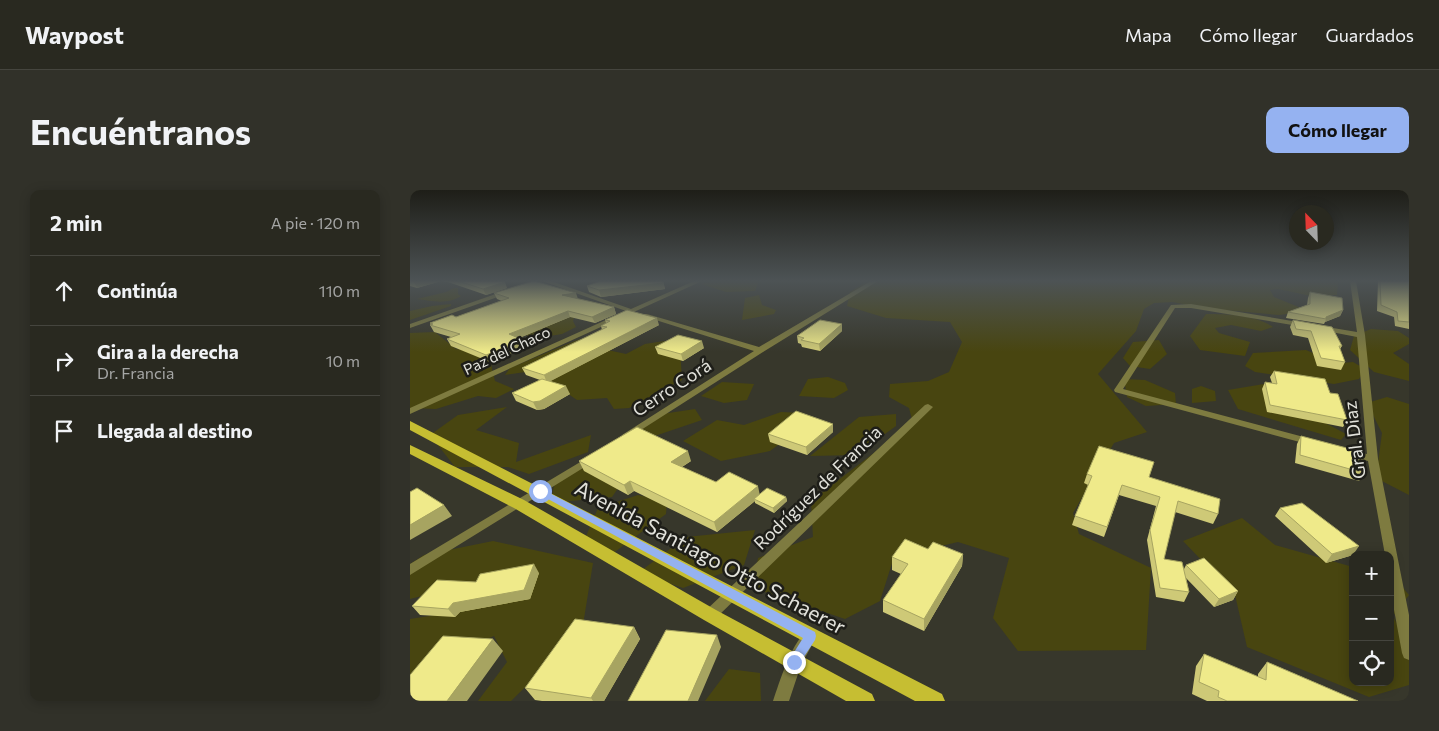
<!DOCTYPE html>
<html lang="es">
<meta charset="utf-8">
<style>
body{margin:0;font-family:Commissioner,sans-serif;background:#313129;color:#f1f3f6}
.controls{position:absolute;right:15px;bottom:15px;display:grid;overflow:hidden;border-radius:10px;box-shadow:0 2px 12px #0003}
.controls button{width:45px;height:45px;display:grid;place-items:center;padding:0;border:0;border-bottom:1px solid #45453e;background:#292920;color:#f1f3f6;font:25px sans-serif}
.compass{position:absolute;left:879px;top:15px;width:45px;height:45px;border-radius:50%;background:#292920;box-shadow:0 2px 12px #0003;rotate:337deg}
.stop{position:absolute;width:15px;height:15px;margin:-11px;border:4px solid #95b2f1;border-radius:50%;background:#fff}
.stop.end{background:#95b2f1;border-color:#fff;box-shadow:0 1px 5px #0008}
.list{margin:0;padding:0;list-style:none}
h2{display:flex;justify-content:space-between;align-items:center;height:65px;margin:0;padding:0 20px;font-size:21px}
h2 small{font-size:16px;font-weight:400;color:#a5a6a5}
.list li{display:grid;grid-template-columns:32px 1fr auto;gap:15px;align-items:center;box-sizing:border-box;height:70px;padding:0 20px;border-top:1px solid #45453e}
.list b{display:block;font-size:19px;white-space:nowrap}
.list p{margin:0;font-size:16px;white-space:nowrap;color:#a5a6a5}
.list em{font-size:16px;font-style:normal;color:#a5a6a5}
.icon{flex:none;width:28px;height:28px;fill:none;stroke:currentColor;stroke-width:2;stroke-linecap:round;stroke-linejoin:round}
.map{position:relative;flex:none;width:999px;height:511px;overflow:hidden;border-radius:10px}
header{display:flex;align-items:center;gap:30px;box-sizing:border-box;height:70px;padding:0 25px;background:#292920;border-bottom:1px solid #45453e}
header strong{font-size:24px}
nav{display:flex;gap:28px;margin-inline-start:auto;font-size:18px}
.intro{display:flex;align-items:center;justify-content:space-between;box-sizing:border-box;height:120px;padding:0 30px}
h1{margin:0;font-size:35px}
.button{padding:12px 22px;border-radius:10px;background:#95b2f1;color:#111;font-size:18px;font-weight:700}
main{display:flex;gap:30px;padding:0 30px}
aside{flex:1;background:#292920;border-radius:10px;box-shadow:0 2px 12px #0003}
.map>svg:first-child{display:block}
.green{fill:#484510}
.lines{fill:none;stroke-linecap:round;stroke-linejoin:round}
.street{fill:#7e7b40;fill-rule:evenodd}
.primary{fill:#c6be32;fill-rule:evenodd}
.wall{fill:#cec977}
.shaded-wall{fill:#a7a461}
.building{fill:#efea8a;stroke:#a7a461}
.route{fill:#95b2f1}
.labels{text-anchor:middle;stroke-width:5;stroke-linejoin:round;paint-order:stroke}
.far-street-label{font-size:15px;fill:#e2e2db;stroke:#1e1e19}
.street-label{font-size:18px;fill:#e2e2db;stroke:#1e1e19}
.near-street-label{font-size:21px;fill:#e2e2db;stroke:#1e1e19}
</style>
<header>
<strong>Waypost</strong>
<nav><a>Mapa</a><a>Cómo llegar</a><a>Guardados</a></nav>
</header>
<div class="intro"><h1>Encuéntranos</h1><a class="button">Cómo llegar</a></div>
<main>
<aside>
<h2>2 min<small>A pie · 120 m</small></h2>
<ul class="list">
<li><svg class="icon" aria-label="ahead" viewBox="0 0 24 24"><path d="M12 20V5M6 11l6-6 6 6"/></svg><div><b>Continúa</b></div><em>110 m</em></li>
<li><svg class="icon" aria-label="right" viewBox="0 0 24 24"><path d="M7 20v-9h11M14 6l5 5-5 5"/></svg><div><b>Gira a la derecha</b><p>Dr. Francia</p></div><em>10 m</em></li>
<li><svg class="icon" aria-label="arrive" viewBox="0 0 24 24"><path d="M6 21V4h12l-3 4 3 4H6"/></svg><div><b>Llegada al destino</b></div></li>
</ul>
</aside>
<div class="map">
<svg width="999" height="511" viewBox="0 0 999 511">
<rect width="100%" height="100%" fill="#37372b"/>
<path class="green" d="M301,91H349L345,101L316,102L291,94Z
M458,91H928L927,105L901,106L868,99L860,100L864,107L891,118V122L869,125L792,118L763,112L744,113L734,119L726,141L688,184L737,242L704,253L663,323L669,344L741,378L736,460L608,461L583,428L599,368L548,352L484,367L470,411L435,429L343,398L348,368L403,347L401,311L503,233L499,218L479,207L480,194L518,191L539,182L552,152L540,132L476,128L437,116L440,102Z
M44,98H48V104L51,106C37,115 22,111 7,109L36,102Z
M349,105L352,115L366,120L364,124L332,130L335,108Z
M41,114V116L0,130V121L22,116Z
M169,118L163,131L166,137L152,144L121,149L115,144Z
M796,124C817,124 846,125 863,137L851,141L821,135L805,138L809,143L840,152L835,166L790,160L780,146Z
M961,139L988,141L999,148V154L983,163L999,174V191L964,182L940,160L944,146Z
M25,142L46,159L78,162L85,191L104,199L86,208L68,206L26,219L0,218V143Z
M183,147L193,159L216,164L235,154L254,151L270,157L272,190L219,218L204,219L197,208L167,210L151,199H112L157,176L95,185L100,178L167,150Z
M749,150L757,164L740,179L720,176L713,168L723,152Z
M896,160L910,166V175L943,172L955,179L949,189L924,194L845,182L835,176L843,163Z
M418,187L435,193L438,200L424,208L389,206L398,189Z
M714,189L735,190L765,203L766,214L736,216L717,207Z
M312,192L344,194L337,210L314,213L291,206Z
M854,194L903,215L908,229L936,244L931,250L828,219L818,200Z
M791,196L805,201L806,211L782,213V199Z
M977,207L999,214V305L966,288L972,243L957,213Z
M97,217L66,240L109,253L106,272L181,245L178,262L119,284L98,277H45L20,245L48,225Z
M285,219L292,230L227,252L215,245L252,224Z
M371,222L393,223L394,236L360,261L311,271L273,251L307,230L334,235Z
M486,224V236L446,265L400,266L449,227Z
M184,266L213,291L202,307L140,313L146,288Z
M228,305L257,311L256,324L202,364L174,351L188,318Z
M832,328L865,355L943,377V492H980V387L985,388L999,405L983,426L999,457V495L959,507L837,457L825,405L773,351Z
M345,340L334,375L273,398L228,383L276,347Z
M83,351L183,373L172,441L101,511H68L97,472L84,446L18,475L0,491V429L45,422L95,385L0,409V374L14,365Z
M319,479L350,483L351,511H295Z"/>
<g class="lines">
<path class="street" d="M132,91H141L221,119L284,91H292L0,224V218L216,121Z
M461,91H468L353,162L220,247H214L212,245L344,161L233,126V124H237L349,157Z
M940,91H946L955,145L968,269L999,425V470L994,468L992,463L980,398V365H975L958,271L935,265L934,263L939,260L957,264L947,147L911,140L907,138L911,136L947,142Z
M97,100L99,101V103L0,138V134Z
M781,114L894,133L898,135L894,137L781,118H765L713,199L905,250L906,252L905,254H897L705,202L704,200L761,115Z
M518,214L523,217L521,219L305,429L300,431L295,429L293,425L295,421L515,215Z
M182,265L186,266L187,268L186,270L0,385V374Z
M400,440L405,441L407,446L391,475L379,511H363C369,494 383,446 400,440Z"/>
<path class="primary" d="M0,231L532,504L535,511H505L0,240Z
M0,255L114,310L306,420L462,504L465,511H436L294,430L104,318L0,264Z"/>
</g>
<path class="wall" d="M0,91H92L97,98L76,105L38,92L31,91L7,98L0,96Z
M253,91L255,99L191,107L179,102L177,96Z
M968,91H999V139L985,136L984,127L967,121Z
M900,102L933,120L930,126L915,132L914,134L876,128L878,122L897,115L898,108Z
M84,103L168,109L204,117L206,124L185,133L160,127L109,148L116,157L80,172L41,156L37,149L41,147L24,142L20,135L21,134L20,133L46,127L92,111L87,109Z
M195,130L249,135L140,191L160,204L134,219L127,220L106,211L102,203L130,190L116,185L112,178L192,140L191,136L196,133Z
M883,130L932,156L930,159L935,172L931,180L907,176L898,148L883,145L880,137Z
M432,141L410,161L392,157L391,154L388,153L387,146Z
M245,157L294,158L273,171L248,164Z
M864,181L920,203L937,230L933,237L857,222L852,199L855,192L862,193L860,187Z
M423,234V242L397,265L360,252L358,244Z
M891,246L954,283L949,291L885,273L887,254Z
M169,271H281L272,277L306,292L350,304L376,307L377,311L364,323L345,313V311L307,342L224,301L218,305L174,281Z
M677,284L739,287L808,324L803,334L765,322L754,369L774,379L776,375L828,401L823,410L804,417L776,388L779,402L774,412L746,407L737,350L746,316L709,305L694,347L662,335L665,326L678,295L674,293Z
M870,318L943,365L916,373L865,326Z
M518,359L553,364L552,376L514,441L473,422V410L491,384L482,380V367Z
M129,383L120,409L50,422L45,427L10,425L2,416L66,392Z
M224,437L230,449L194,511H132L125,510L115,498Z
M794,464L848,487V484L857,472L948,511H797L782,504L786,476Z"/>
<path class="shaded-wall" d="M8,91H31L7,98L4,92Z
M253,91L255,99L191,107L189,100Z
M95,92L97,98L76,105L73,99Z
M166,103L168,109L152,105Z
M204,117L206,124L185,133L182,127Z
M933,120L930,126L915,132L916,129V127Z
M158,121L160,127L102,151L99,144Z
M247,128L249,135L137,193L134,185Z
M432,134V141L410,161L409,154Z
M113,150L116,157L80,172L76,165Z
M292,151L294,158L273,171L271,164Z
M156,196L160,204L134,219L127,220L123,212Z
M423,234V242L397,265L396,257Z
M278,261L281,271L264,282L261,272Z
M220,291L224,301L218,305L214,295Z
M348,296L350,306L344,309L345,311L307,342L304,332Z
M376,307L377,311L364,323L363,318Z
M34,315L42,326L0,350V335Z
M949,356L943,365L916,373L922,364Z
M553,364L552,376L514,441V429Z
M124,374L129,383L120,409L50,422L45,427L38,419L43,413Z
M828,401L823,410L804,417L809,409Z
M224,437L230,449L194,511H183L181,508Z
M307,445L311,457L288,511H278Z
M83,449L93,461L57,511H37Z"/>
<path class="building" d="M48,91H92L95,92L73,99Z
M124,91L166,103L152,105L204,117L182,127L158,121L99,144L113,150L76,165L37,149L50,144L20,135L23,134L20,133L42,125L46,127L99,108L84,103Z
M191,91H253V93L189,100L177,96Z
M970,91H999V132L988,131L987,122L971,115Z
M900,102L932,108L933,120L916,127V129L878,122L900,114Z
M217,120L247,128L134,185L112,178L197,137L191,136L200,131L195,130Z
M410,130L432,134L409,154L391,150L394,148L387,146Z
M883,130L922,137L932,156H929L935,172L911,168L901,141L886,139Z
M268,145L292,151L271,164L245,157Z
M864,181L915,189L920,203L928,204L937,230L860,215L855,192L867,194Z
M132,189L156,196L130,211L123,212L102,203Z
M386,221L423,234L396,257L358,244Z
M227,237L278,261L261,272L306,292L319,282L348,296L304,332L220,291L214,295L169,271Z
M891,246L952,262L954,283L890,265Z
M689,256L744,272L739,287L810,309L808,324L768,311L754,369L772,372L779,402L750,398L740,340L750,307L712,295L697,337L665,326L682,286L677,284Z
M7,298L34,315L0,335V302Z
M357,298L376,307L363,318L344,309Z
M892,313L949,356L922,364L870,318Z
M495,349L518,359L523,352L553,364L514,429L473,410L498,374L482,367Z
M794,368L828,401L809,409L776,375Z
M124,374L114,400L43,413L38,419L2,416L27,390L66,392L70,384Z
M165,429L224,437L181,508L115,498Z
M256,440L307,445L278,511H218Z
M33,446L83,449L37,511H0V485Z
M794,464L856,490L857,472L948,511H817L808,507L809,501L789,492Z"/>
<linearGradient id="sky" x2="0" y2="1"><stop stop-color="#1e1e18"/><stop offset="0.56" stop-color="#4d5355"/><stop offset="1" stop-color="#4d5355" stop-opacity="0"/></linearGradient>
<rect width="999" height="162" fill="url(#sky)"/>
<path class="route" d="M130,298L405,442L406,446L405,450L388,476L384,478L380,476L378,472L393,448L127,303L126,301Z"/>
<g class="labels">
<g class="far-street-label">
<text transform="translate(97 161) rotate(-25)" y="5">Paz del Chaco</text>
</g>
<g class="street-label">
<text transform="translate(262 198) rotate(-33)" y="6">Cerro Corá</text>
<text transform="translate(945 250) rotate(-97)" y="6">Gral. Diaz</text>
<text transform="translate(408 298) rotate(-44)" y="6">Rodríguez de Francia</text>
</g>
<g class="near-street-label">
<text transform="translate(300 368) rotate(28)" y="7">Avenida Santiago Otto Schaerer</text>
</g>
</g>
</svg>
<div class="controls">
<button>+</button>
<button>−</button>
<button><svg class="icon" aria-label="locate" viewBox="0 0 24 24"><circle cx="12" cy="12" r="6"/><path d="M12 2v4M12 18v4M2 12h4M18 12h4"/></svg></button>
</div>
<svg class="compass" viewBox="-18 -18 36 36"><path d="M0-13l5 13h-10z" fill="#e53935"/><path d="M0 13l5-13h-10z" fill="#a5a6a5"/></svg>
<div class="stop" style="left:130px;top:301px"></div>
<div class="stop end" style="left:384px;top:472px"></div>
</div>
</main>
